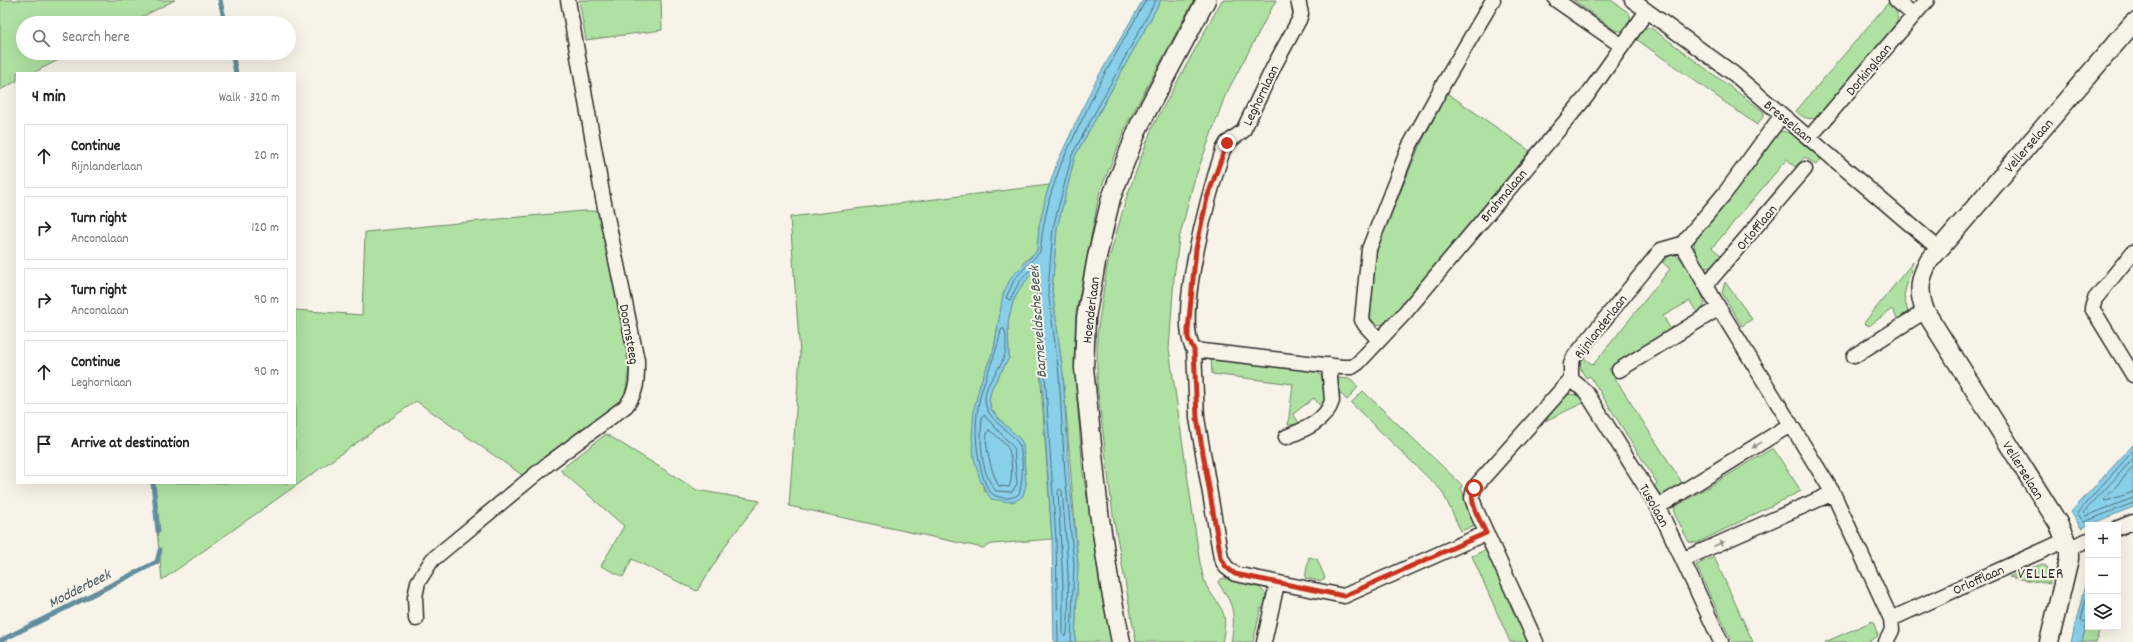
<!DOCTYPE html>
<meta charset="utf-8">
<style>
body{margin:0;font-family:Dekko,sans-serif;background:#f2f2f2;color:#222}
.controls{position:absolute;right:12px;bottom:12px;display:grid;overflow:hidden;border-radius:0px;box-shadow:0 4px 16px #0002}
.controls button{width:36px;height:36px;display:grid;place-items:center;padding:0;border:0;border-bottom:1px solid #e0e0e0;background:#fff;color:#222;font:20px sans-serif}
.stop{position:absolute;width:12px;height:12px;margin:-9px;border:3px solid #c8321e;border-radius:50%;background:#fff}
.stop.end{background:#c8321e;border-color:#fff;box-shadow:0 1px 4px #0008}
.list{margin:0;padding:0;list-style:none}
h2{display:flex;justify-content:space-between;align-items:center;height:52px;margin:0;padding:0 16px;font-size:17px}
h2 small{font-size:13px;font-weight:400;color:#767676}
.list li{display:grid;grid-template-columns:26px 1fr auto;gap:12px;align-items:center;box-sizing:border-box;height:64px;margin:0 8px 8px;padding:0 8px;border:1px solid #e0e0e0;border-radius:0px}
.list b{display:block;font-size:15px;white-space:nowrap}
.list p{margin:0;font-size:13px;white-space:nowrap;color:#767676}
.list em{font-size:13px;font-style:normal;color:#767676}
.icon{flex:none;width:22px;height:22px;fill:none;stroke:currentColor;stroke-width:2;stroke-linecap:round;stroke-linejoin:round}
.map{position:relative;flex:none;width:2133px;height:642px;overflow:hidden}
.search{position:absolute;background:#fff;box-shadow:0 4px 16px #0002;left:16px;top:16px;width:280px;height:44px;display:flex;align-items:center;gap:10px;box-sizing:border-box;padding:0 14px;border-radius:22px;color:#767676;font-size:15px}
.panel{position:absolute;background:#fff;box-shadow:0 4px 16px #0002;left:16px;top:72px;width:280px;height:412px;border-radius:0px}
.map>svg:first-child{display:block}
.green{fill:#afe1a2;stroke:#6d8666}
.water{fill:#88cfe9;stroke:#638d9d}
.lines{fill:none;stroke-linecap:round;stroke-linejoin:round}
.shore{stroke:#506d77;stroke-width:1}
.stream{stroke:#638d9d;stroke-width:5}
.minor-casing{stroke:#2b2b2b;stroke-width:17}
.tertiary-casing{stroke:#2b2b2b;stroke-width:21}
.minor{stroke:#f7f3e8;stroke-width:14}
.tertiary{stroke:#f7f3e8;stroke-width:18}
.oneway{fill:#918f8a}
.route{stroke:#c8321e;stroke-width:5}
.labels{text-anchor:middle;stroke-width:4;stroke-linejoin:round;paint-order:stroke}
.street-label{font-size:14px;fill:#2b2b2b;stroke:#f7f3e8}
.water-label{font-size:15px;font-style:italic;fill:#42545a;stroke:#f7f3e8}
.neighbourhood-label{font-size:15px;letter-spacing:1px;fill:#2b2b2b;stroke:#f7f3e8}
</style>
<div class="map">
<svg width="2133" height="642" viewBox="0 0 2133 642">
<rect width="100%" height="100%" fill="#f7f3e8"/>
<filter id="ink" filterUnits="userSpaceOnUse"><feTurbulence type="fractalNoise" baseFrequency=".025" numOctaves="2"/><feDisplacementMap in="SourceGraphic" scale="8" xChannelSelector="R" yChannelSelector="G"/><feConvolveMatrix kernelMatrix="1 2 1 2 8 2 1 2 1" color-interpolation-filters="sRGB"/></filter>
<g filter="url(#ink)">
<path class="green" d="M0,0H175L130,23H23V53H72L33,73H17V81L0,90Z
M579,0H661L662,30L586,40Z
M1161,0H1194L1128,122L1100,191L1076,313L1074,361L1083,474L1112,642H1075L1078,564L1063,374L1052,289L1057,228L1075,156Z
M1222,0H1276L1225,96L1194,181L1179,239L1174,278L1169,349L1200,563C1202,570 1203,580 1207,587C1222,611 1229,611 1222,642H1136L1113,515L1097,384V335L1107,266L1126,199L1152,128Z
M1573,0H1611L1629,13L1631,19L1622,31H1616Z
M1888,3C1895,9 1899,13 1897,23L1816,118C1807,120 1802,117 1796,111Z
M1650,27L1764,112V115L1757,125L1636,39L1642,30Z
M1447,93L1530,151L1393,315L1383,324L1375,325L1371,319L1369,312L1376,255L1379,244L1419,147Z
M1782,131L1790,133L1821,159L1816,165L1805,157L1795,167L1787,159L1712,248L1722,256L1713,266L1707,268C1698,263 1694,250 1694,241L1777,133Z
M1049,185L1039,227L1037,251L1024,262L998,324L994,349L980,384L974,458L985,492L1026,485L1023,445L991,409L989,399L992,387L1009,358L1008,321L1013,302L1020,288L1031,274L1035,273L1034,285L1052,539L992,544L983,548L789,506L800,355L790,217Z
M582,211H599L615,283L629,368L625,396L615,409L525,477L416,401L162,580L152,483H295V310L362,315L365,232Z
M1672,254C1686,256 1701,291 1705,304L1701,311L1697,313L1690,301L1663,316L1671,330L1609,369L1681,481L1680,486L1664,495L1658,493L1653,488L1657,483L1590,376L1586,378C1581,371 1578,364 1583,357L1593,365L1670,269L1662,262Z
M1913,262L1904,295L1908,313L1898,320L1892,309L1869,326L1864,323Z
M1725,282L1752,319L1742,326L1722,293Z
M1211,358L1316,370C1325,377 1329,399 1321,407L1314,398L1293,414L1300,424L1288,425L1293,384L1212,374Z
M1338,378L1351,379L1358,387L1347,400L1338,391Z
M1363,391L1462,485L1461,488L1475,525L1461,531L1442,491L1351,403Z
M1570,394L1580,396L1585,402L1545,421L1566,395Z
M606,434L697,490L760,501L730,539L697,591L632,559L623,577L601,566L624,526L560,470Z
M1773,448L1801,491L1697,543L1689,542L1674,513L1675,507Z
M1487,549L1529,642H1510L1472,556Z
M1309,557L1317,559L1325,578L1320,581L1305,578Z
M1714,557L1753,642H1732L1696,565Z
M2042,564L2046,566L2050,584L2009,577Z
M1222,578L1259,587L1266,594L1265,609L1261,608L1253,642H1231C1236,616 1234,604 1218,583Z
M2088,618V627H2100L2096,642H2082Z
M1873,621L1878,636L1868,642H1825Z"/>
<path class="water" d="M1143,0H1161L1075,156L1057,228L1052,289L1063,374L1069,474L1078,564L1075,642H1054L1052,539L1035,273L1031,274L1020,288L1013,302L1008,321L1009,358L992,387L989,399L991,409L996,416L1021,440L1023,445L1026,485L1023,496L1016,501L1009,502L991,499L980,480L974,458L972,437L974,408L980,384L994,349L1003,294L1012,276L1037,251L1039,227L1046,195L1057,163L1094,84Z
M2133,445V507L2081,528L2071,512Z
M2088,573V618L2082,642H2071Z"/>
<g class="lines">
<path class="shore" d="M1004,329C1006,333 1006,337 1006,341C1008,368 984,378 985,400C986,420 1008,428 1018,443C1024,452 1023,483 1019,494C1012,499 1004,499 996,496C988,493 984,481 982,473C974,444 974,415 983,386C990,365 997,352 1001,330Z
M984,415L1014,448L1017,484L1012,492L996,491C980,473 980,440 982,417Z
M989,430C995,434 1006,444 1009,450C1012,458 1013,480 1009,487L999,486C993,477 981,438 989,430Z
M2133,451L2077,513L2084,522L2133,503
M2133,459L2083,513L2086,516L2133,498
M2133,467L2104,500L2106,501L2133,492
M1060,489L1062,491C1066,539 1071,586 1067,634L1065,636L1063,634V585L1058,491Z
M2088,590L2081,620L2082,622L2088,621
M1058,642L1056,539L1038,271L1034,269C1022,272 1015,290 1010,300L1006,298L1015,278L1040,252L1043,228L1050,196L1061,164L1098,86L1146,0
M1071,642L1074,564L1065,474L1059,375L1048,290L1053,228L1072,155L1156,0"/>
<path class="stream" d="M220,0L225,23
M232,53L236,73
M153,483L158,531
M0,641L157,562L160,550"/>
<g class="minor-casing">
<path id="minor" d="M1556,0L1622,46
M1632,0L1734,74L1939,249
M1896,0L1914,15
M1809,138L1927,0
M1682,244L1719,308L1833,493L1891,619
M2133,252L2095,299L2092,308L2133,375
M1706,285L1805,169
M1379,340L1365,325L1362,320L1369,249L1409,147L1444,83L1493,0
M1194,350L1342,367H1352L1358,363L1403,315L1586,97L1647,11
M1194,350L1197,418L1221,558L1226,567L1235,574L1344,596L1486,533
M1194,350C1173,319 1211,187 1223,150L1227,143L1243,131L1274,66L1299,20L1301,14L1298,0
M1854,356L1925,311
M1619,370L1719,308
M1571,379L1586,392L1658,507L1721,642
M1286,437C1304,430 1326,421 1332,401L1329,365
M1658,507L1790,425
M2118,528L2133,522
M2069,548L2088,540
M1684,559L1833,493
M416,619L415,597L418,582L432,560L548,464L626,406C638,391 637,378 637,360L603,198L568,0
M1264,642L1277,584
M1536,642L1476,510L1472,498L1474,488L1571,379V364L1574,357L1661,250L1682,244L1725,193L1782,115
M1886,642L1892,630L1891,619L2066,540"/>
</g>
<g class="tertiary-casing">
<path id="tertiary" d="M1121,642L1110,586L1099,512L1084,368L1086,318L1097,257L1111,198L1139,126L1206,0
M2049,642L2069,559V548L2058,523L1925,311C1918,292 1919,279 1929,261L2133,23"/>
</g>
<use href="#minor" class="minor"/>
<use href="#tertiary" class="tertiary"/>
</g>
<defs><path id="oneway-solid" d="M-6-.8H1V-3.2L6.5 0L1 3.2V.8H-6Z"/></defs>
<g class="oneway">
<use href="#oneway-solid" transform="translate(1757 445) rotate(148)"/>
<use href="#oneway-solid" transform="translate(1719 544) rotate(-24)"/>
</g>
</g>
<g class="lines" filter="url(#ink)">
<path class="route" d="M1227,143L1207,198L1196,249L1188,330V338L1194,350L1197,418L1221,558L1226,567L1235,574L1344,596L1486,533C1480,520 1468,502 1474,488"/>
</g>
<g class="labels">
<g class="street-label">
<text transform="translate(1868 69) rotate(-50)" y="5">Dorkinglaan</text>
<text transform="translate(1260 95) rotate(-64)" y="5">Leghornlaan</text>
<text transform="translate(1789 121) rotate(40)" y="5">Bresselaan</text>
<text transform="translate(2028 145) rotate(-49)" y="5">Vellerselaan</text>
<text transform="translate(1503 195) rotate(-50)" y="5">Brahmalaan</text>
<text transform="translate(1756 227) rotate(-50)" y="5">Orlofflaan</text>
<text transform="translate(1090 310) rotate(-83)" y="5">Hoenderlaan</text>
<text transform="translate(1600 326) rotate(-52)" y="5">Rijnlanderlaan</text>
<text transform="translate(630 334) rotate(80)" y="5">Doornsteeg</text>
<text transform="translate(2024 470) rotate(58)" y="5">Vellerselaan</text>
<text transform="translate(1655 505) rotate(61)" y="5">Tusolaan</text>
<text transform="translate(1978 579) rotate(-24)" y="5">Orlofflaan</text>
</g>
<g class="water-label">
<text transform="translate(1037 322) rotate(-94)" y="5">Barneveldsche Beek</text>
<text transform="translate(79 588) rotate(-27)" y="5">Modderbeek</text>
</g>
<g class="neighbourhood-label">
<text x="2041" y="578">VELLER</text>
</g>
</g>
</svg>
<div class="controls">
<button>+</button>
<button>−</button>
<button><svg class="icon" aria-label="layers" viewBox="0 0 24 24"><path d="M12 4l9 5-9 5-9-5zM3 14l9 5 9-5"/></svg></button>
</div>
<div class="stop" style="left:1474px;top:488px"></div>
<div class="stop end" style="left:1227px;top:143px"></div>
<div class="search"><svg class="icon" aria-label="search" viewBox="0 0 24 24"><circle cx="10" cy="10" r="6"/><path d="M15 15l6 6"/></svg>Search here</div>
<section class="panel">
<h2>4 min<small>Walk · 320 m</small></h2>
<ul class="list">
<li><svg class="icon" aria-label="ahead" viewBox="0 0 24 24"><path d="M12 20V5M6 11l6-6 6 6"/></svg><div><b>Continue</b><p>Rijnlanderlaan</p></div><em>20 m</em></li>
<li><svg class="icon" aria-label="right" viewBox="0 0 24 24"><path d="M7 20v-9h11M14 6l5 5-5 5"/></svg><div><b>Turn right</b><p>Anconalaan</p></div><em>120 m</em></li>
<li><svg class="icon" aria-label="right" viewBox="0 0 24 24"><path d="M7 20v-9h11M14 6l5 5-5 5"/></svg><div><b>Turn right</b><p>Anconalaan</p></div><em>90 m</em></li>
<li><svg class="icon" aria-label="ahead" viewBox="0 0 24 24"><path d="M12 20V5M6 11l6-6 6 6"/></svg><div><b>Continue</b><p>Leghornlaan</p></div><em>90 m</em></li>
<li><svg class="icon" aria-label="arrive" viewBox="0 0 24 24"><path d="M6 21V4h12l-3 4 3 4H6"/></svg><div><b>Arrive at destination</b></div></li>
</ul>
</section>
</div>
